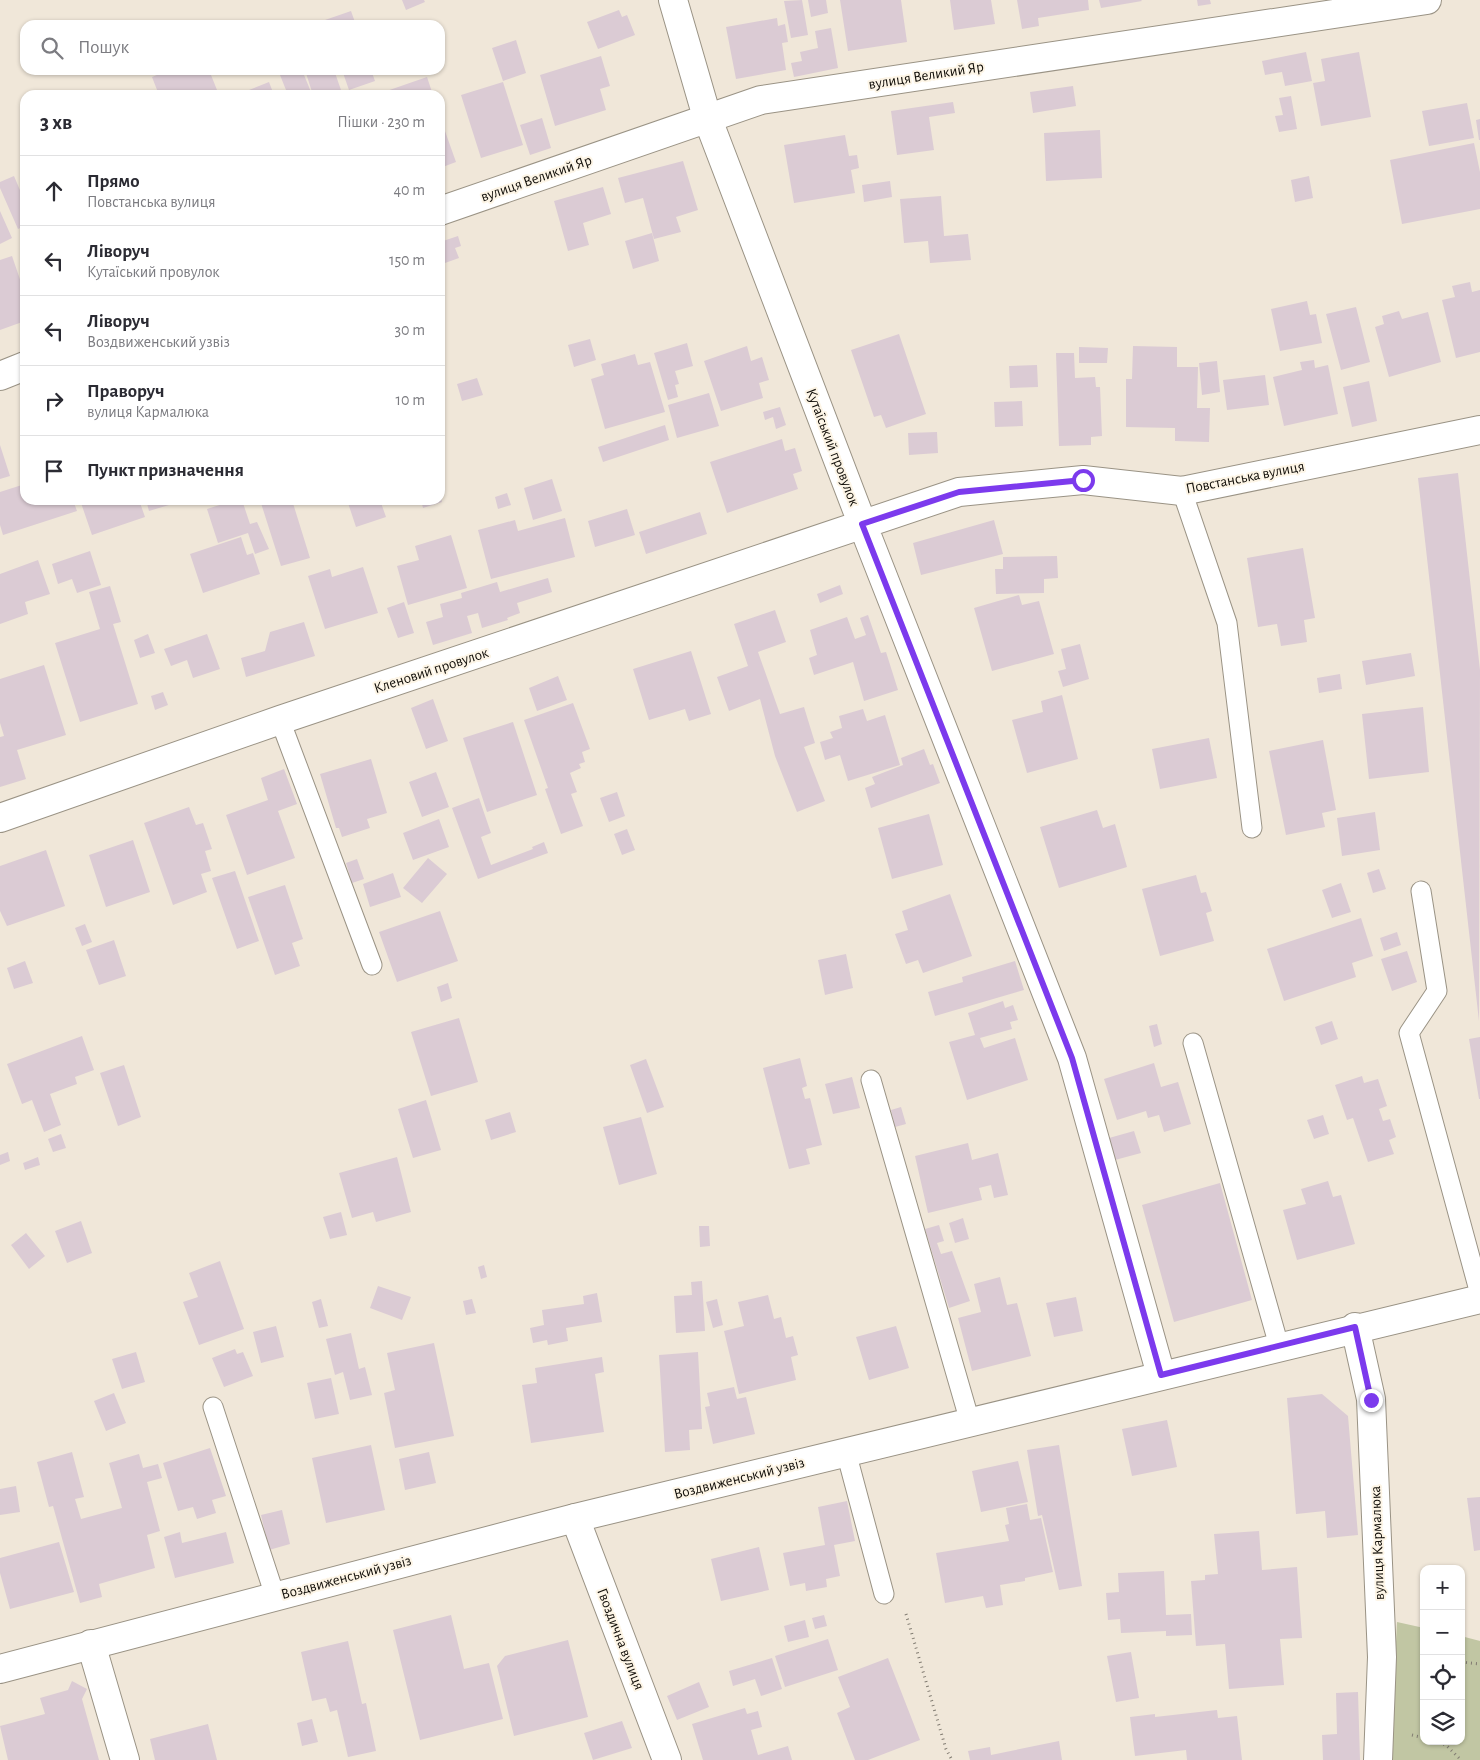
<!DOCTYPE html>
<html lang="uk">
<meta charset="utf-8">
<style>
body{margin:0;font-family:"Alegreya Sans",sans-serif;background:#f7f7f7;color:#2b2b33}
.controls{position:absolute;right:15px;bottom:15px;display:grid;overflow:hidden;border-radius:10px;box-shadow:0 1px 4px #0004}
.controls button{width:45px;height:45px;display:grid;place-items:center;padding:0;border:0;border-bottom:1px solid #e1e1e2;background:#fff;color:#2b2b33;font:25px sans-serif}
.stop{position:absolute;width:15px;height:15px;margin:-11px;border:4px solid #7c3aed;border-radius:50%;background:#fff}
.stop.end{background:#7c3aed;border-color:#fff;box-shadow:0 1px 5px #0008}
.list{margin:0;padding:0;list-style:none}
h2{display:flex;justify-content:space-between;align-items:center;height:65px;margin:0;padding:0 20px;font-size:21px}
h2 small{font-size:16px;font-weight:400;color:#7c7c81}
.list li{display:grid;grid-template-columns:32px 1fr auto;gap:15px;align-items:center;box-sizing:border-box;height:70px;padding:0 20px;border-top:1px solid #e1e1e2}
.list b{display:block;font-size:19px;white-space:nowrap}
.list p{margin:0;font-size:16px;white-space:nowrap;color:#7c7c81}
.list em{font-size:16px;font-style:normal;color:#7c7c81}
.icon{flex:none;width:28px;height:28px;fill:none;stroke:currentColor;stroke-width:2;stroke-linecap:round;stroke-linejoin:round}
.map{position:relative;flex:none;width:1480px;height:1760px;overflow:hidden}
.search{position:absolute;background:#fff;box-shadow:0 1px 4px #0004;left:20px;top:20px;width:425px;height:55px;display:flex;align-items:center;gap:12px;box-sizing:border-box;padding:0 18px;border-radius:15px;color:#7c7c81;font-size:19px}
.panel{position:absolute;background:#fff;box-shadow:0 1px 4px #0004;left:20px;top:90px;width:425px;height:415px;border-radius:15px}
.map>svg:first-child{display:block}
.green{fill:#c1c6a3}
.building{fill:#dbcbd4}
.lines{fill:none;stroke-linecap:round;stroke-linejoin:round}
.lane-casing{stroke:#9a9385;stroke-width:21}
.street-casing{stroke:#9a9385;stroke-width:30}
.secondary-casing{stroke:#9a9385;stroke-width:30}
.path{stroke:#827c72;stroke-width:3;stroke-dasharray:1 4;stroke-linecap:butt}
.lane{stroke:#fff;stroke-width:19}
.street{stroke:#fff;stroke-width:28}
.secondary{stroke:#fff;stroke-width:28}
.route{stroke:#7c3aed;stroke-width:6}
.labels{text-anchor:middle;stroke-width:4;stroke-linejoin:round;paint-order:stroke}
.street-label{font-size:15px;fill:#100d08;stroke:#fdf5e6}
</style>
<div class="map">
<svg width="1480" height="1760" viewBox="0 0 1480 1760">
<rect width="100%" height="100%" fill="#f0e7d9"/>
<path class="green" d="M1397,1622L1424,1628V1741H1461V1636L1480,1641V1760H1390Z"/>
<path class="building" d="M402,0H424L425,2L406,10Z
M802,0L808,35L791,38L784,1Z
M808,0H826L828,13L811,17Z
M840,0H901L907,42L848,51Z
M950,0H991L995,24L954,30Z
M1017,0H1088L1089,10L1038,18L1039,26L1022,29Z
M1099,0H1141L1142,1L1101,8Z
M1197,0H1210L1211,4L1198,6Z
M619,10L622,17L627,15L635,35L598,49L587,22Z
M351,11L356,25H327L325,20Z
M777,18L778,26L785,24L788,42L782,43L786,70L736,79L726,27Z
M831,28L838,68L794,77L791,63L802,61L800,52L818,48L815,31Z
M516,40L526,73L503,81L492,48Z
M1306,52L1312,81L1285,86L1282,72L1265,75L1262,61Z
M1359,52L1371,117L1321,126L1313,83L1325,81L1321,59Z
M601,56L610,86L600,89L606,110L555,126L540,75Z
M169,70H209L219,95H159L152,77Z
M278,70H302L311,92L303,95H288Z
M305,70H334L341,90L326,95H313Z
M342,70H371L375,81L349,90Z
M427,77L433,95H375Z
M269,82L274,95H246L244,92Z
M503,82L523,145L481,158L461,95Z
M1073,86L1076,106L1033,113L1030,92Z
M1291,96L1297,129L1279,132L1275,116L1283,115L1279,98Z
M953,102L955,113L929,117L934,150L897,155L891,111Z
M1467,103L1474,138L1429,146L1422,111Z
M440,117L456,162L440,168Z
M542,118L551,148L530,155L520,125Z
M1480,119V140H1479L1476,120Z
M1100,130L1102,178L1046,181L1044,133Z
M845,135L849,156L857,155L859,168L851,170L855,193L794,203L784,145Z
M1474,143L1480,172V209L1402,224L1390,160Z
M683,161L698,210L676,217L681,232L654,239L643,198L625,203L618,178Z
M14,176L25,202V226L18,229L0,188V182Z
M1309,176L1313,198L1295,202L1291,180Z
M890,181L892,197L864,202L862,185Z
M603,187L611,214L583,223L589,245L568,251L554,201Z
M941,196L944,236L968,234L971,260L930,263L928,241L904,243L900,199Z
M0,211L12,238L0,244Z
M652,233L659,261L633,269L625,241Z
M458,236L461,246L455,248L459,258L445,263L443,258L440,259V242Z
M12,256L25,294V321L0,330V260Z
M1470,282L1472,292L1480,290V352L1456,358L1442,300L1455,297L1452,286Z
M1307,301L1310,315L1316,314L1322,343L1280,351L1271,309Z
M1356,307L1370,362L1341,370L1326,314Z
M1399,311L1402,319L1428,312L1441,362L1389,377L1375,327L1384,324L1382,316Z
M899,334L926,414L886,428L881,415L874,417L851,350Z
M590,339L596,360L574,367L568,345Z
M687,343L693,366L675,371L679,384L675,385L678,397L668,400L654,353Z
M747,346L751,361L762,357L769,380L759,383L763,398L721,411L704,361Z
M1133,346L1177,347V367H1198L1197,408H1210L1209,442L1175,441V428L1126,427V379H1132Z
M1079,347L1108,348L1107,363H1079Z
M1056,353H1074L1075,378L1095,377L1096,387H1100L1102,436L1091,437V445L1059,446Z
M635,354L638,365L650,362L665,412L605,429L591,379L604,375L601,364Z
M1314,360L1315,368L1328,365L1338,414L1284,426L1273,377L1302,370L1300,362Z
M1217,361L1220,392L1202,395L1199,363Z
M1037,365L1038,387L1010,388L1009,366Z
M1265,375L1269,405L1227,410L1223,380Z
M477,378L483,395L462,401L457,384Z
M1369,381L1377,421L1352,427L1343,387Z
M709,393L719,426L677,438L668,405Z
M1022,401L1023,426L995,427L994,402Z
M780,407L786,425L776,429L773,417L765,420L763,412Z
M665,425L669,440L603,462L598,447Z
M937,432L938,453L909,455L908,433Z
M782,439L785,451L795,448L802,471L793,474L798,489L727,513L710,462Z
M0,445L10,476L0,479Z
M1458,473L1480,670L1479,1021L1418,478Z
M552,479L562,511L533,520L524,488Z
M25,484V500H73L77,511L3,535L0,525V492Z
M507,493L511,505L498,509L495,497Z
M440,495L442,502L423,508L421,500H440Z
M80,500H139L145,517L92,535Z
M146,500H168L169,505L149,511Z
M192,500H206L193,504Z
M235,500H242L250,524L257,522L269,549L255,554L248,533L218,543L207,509Z
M260,500H292L310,558L281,566Z
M347,500H380L386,517L356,527Z
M627,509L635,535L595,547L588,521Z
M700,512L707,534L646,554L639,532Z
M565,518L575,557L491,579L478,530L515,520L518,531Z
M994,520L1003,554L921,575L913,543Z
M451,535L467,588L408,605L397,566L419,560L415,546Z
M241,537L247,555L253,553L260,574L203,593L190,554Z
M1303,548L1315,618L1304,620L1307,642L1281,646L1277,624L1258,627L1247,558Z
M90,551L101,585L77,593L72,579L58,584L52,564Z
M1057,556L1058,578L1044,579V593L996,594L995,569H1003V557Z
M38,560L50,594L25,602L28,614L0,624V574Z
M363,567L378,613L325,629L308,576L330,569L332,577Z
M548,578L552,592L517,603L520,613L507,618L508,620L482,628L478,613L467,616L472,633L433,645L426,622L443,617L440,604L462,598L461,593L497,582L500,592Z
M840,585L843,594L820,603L817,594Z
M110,586L121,622L113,624L138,704L80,722L55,643L100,629L89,592Z
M1019,595L1022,605L1039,601L1054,654L992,671L974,608Z
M404,602L414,633L398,638L387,608Z
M775,610L786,642L758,652L780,714L804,707L815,743L804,747L825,801L797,812L775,756L760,699L729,711L717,677L748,666L734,624Z
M868,615L881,653L886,652L898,690L864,701L853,662L814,675L809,658L817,655L810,630L847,617L855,639L866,635L860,618Z
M304,622L315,656L246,677L241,658L265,651L270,632Z
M148,634L155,653L140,658L134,640Z
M207,634L220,669L193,678L187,660L171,666L164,649Z
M1080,644L1089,679L1063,687L1058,671L1066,669L1061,649Z
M691,651L711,714L689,721L685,709L649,720L633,669Z
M1411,653L1415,676L1366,685L1362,661Z
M44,665L66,735L17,750L26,779L0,787V737L4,736L0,723V679Z
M1340,674L1342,689L1319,693L1317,678Z
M558,676L567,700L537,711L529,688Z
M163,692L168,705L155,710L151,696Z
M1062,695L1078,759L1027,773L1012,720L1043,712L1041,701Z
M433,699L448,741L426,749L411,708Z
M573,703L590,749L582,752L585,762L579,764L581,768L570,773L577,792L571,794L583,826L561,834L545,789L548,788L524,720Z
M1423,707L1429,772L1369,779L1362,714Z
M863,709L867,721L885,715L900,765L848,781L840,755L825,760L820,742L833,738L830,732L842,728L839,716Z
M513,722L537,795L487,812L463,738Z
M1209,738L1217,778L1160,789L1152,749Z
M1323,740L1336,810L1322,813L1325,827L1286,835L1269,751Z
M924,749L930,765L933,764L940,783L871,808L865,788L875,784L872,777L903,765L901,758Z
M371,759L387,813L367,819L370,828L342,837L339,828H336L320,774Z
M284,769L297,804L278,811L295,858L247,875L226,815L268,800L261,778Z
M436,772L449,807L422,817L409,782Z
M617,792L625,816L609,822L600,798Z
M479,798L491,833L481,837L491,865L533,849L532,847L544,842L548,853L478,879L452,808Z
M189,807L196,825L203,823L212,849L205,851L211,871L201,874L207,892L173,905L144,823Z
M1097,810L1103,828L1115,824L1127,867L1059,888L1040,827Z
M1375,812L1380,850L1342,856L1337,818Z
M929,814L943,865L892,879L878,828Z
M439,819L449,847L413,860L403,833Z
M627,829L635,850L622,855L614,834Z
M133,840L150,892L106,907L89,855Z
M46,850L65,906L7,926L0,911V866Z
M428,858L447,874L422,903L403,888Z
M357,859L364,879L352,883L346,863Z
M1379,869L1386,889L1373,893L1367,873Z
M235,871L259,941L237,949L212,878Z
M393,873L401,897L370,907L363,884Z
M1196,875L1201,893L1206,892L1212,911L1206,913L1214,941L1160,956L1142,889Z
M1341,883L1351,912L1332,918L1322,890Z
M285,885L303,939L292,943L300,966L275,975L248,897Z
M950,894L972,956L923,973L918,960L906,964L895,934L908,930L902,911Z
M440,911L458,961L397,982L379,932Z
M1361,918L1373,956L1352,963L1356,977L1284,1001L1267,949Z
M85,924L92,942L82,946L75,928Z
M1397,932L1401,945L1384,951L1380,938Z
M114,940L126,976L99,985L86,950Z
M1407,951L1417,982L1392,991L1381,959Z
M846,954L853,988L825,995L818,960Z
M25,961L33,983L14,989L7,968Z
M1015,961L1024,990L935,1016L928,992L963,982L962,977Z
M448,983L452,998L441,1002L437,987Z
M1003,1001L1005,1008L1013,1005L1018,1020L1010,1022L1012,1029L980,1038L984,1048L1015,1038L1028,1080L967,1100L949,1042L975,1035L968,1013Z
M459,1018L478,1082L431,1096L411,1032Z
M1332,1021L1338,1039L1321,1045L1315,1027Z
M1157,1024L1162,1044L1154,1047L1149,1026Z
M82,1036L94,1070L75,1077L77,1084L50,1094L61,1125L44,1132L32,1100L22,1104L7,1064Z
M1480,1037V1099H1479L1469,1039Z
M800,1058L807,1086L802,1088L805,1099L810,1098L822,1145L806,1149L810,1164L789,1169L763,1068Z
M646,1059L664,1107L647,1113L630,1065Z
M1154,1063L1161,1087L1178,1082L1191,1124L1164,1132L1159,1115L1148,1118L1146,1111L1117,1120L1104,1079Z
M124,1065L141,1117L118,1126L100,1073Z
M1362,1076L1364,1083L1378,1079L1387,1106L1379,1109L1383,1121L1390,1119L1396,1137L1389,1140L1394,1154L1368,1162L1353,1118L1347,1120L1335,1085Z
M852,1077L860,1108L833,1114L825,1084Z
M426,1100L441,1150L413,1158L398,1109Z
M901,1107L906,1124L895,1127L891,1110Z
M510,1112L516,1132L491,1140L485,1120Z
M1323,1115L1329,1134L1314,1139L1307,1120Z
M641,1117L657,1174L619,1185L603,1127Z
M1134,1131L1141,1153L1115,1160L1109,1138Z
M61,1134L66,1148L53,1152L48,1139Z
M968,1143L972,1160L998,1153L1008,1195L994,1198L991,1185L979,1188L982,1200L928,1213L915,1156Z
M8,1152L10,1161L0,1165V1155Z
M38,1157L40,1165L25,1170L23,1163Z
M397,1157L411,1212L376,1222L373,1212L352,1218L339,1173Z
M1328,1181L1333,1197L1341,1195L1355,1244L1297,1260L1283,1210L1306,1204L1301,1189Z
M1220,1183L1252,1300L1174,1322L1142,1205Z
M341,1212L347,1235L330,1239L323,1217Z
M963,1218L969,1239L955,1243L949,1223Z
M81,1221L92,1253L67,1263L55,1231Z
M939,1225L944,1241L937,1243L941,1254L952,1251L970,1301L949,1308L925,1229Z
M699,1226H709L710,1246L700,1247Z
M26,1233L45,1256L29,1269L11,1245Z
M220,1261L244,1329L199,1345L183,1302L198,1297L189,1273Z
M484,1265L487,1277L481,1279L478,1267Z
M1000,1277L1007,1305L1017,1303L1031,1356L972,1371L958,1318L981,1312L974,1284Z
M702,1281L705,1331L676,1333L674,1296L692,1295L691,1282Z
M378,1286L411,1297L402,1320L370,1308Z
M597,1293L602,1322L566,1328L568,1341L548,1345L547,1340L533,1343L530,1328L544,1325L542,1310L584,1304L583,1296Z
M768,1295L774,1319L781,1317L786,1338L793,1336L798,1355L791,1357L796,1380L739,1394L724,1331L744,1326L738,1302Z
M1076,1297L1083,1331L1054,1337L1046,1303Z
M321,1299L328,1326L319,1328L312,1302Z
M472,1299L476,1313L466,1315L463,1301Z
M717,1299L723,1325L713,1328L706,1302Z
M276,1326L284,1357L261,1363L253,1332Z
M896,1326L909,1368L869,1380L856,1337Z
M351,1333L359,1369L365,1367L372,1395L350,1400L343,1372L335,1375L326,1339Z
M434,1343L454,1436L395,1448L384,1393L395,1390L387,1353Z
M235,1349L237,1354L243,1352L253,1376L224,1387L212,1358Z
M136,1352L145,1382L122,1389L112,1359Z
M698,1352L702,1429L689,1430L690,1450L665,1452L659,1355Z
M602,1357L604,1372L595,1374L604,1432L531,1443L522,1385L537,1383L535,1368Z
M331,1378L339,1414L315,1419L307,1383Z
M734,1387L737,1399L746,1397L755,1434L713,1444L705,1407L710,1406L707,1393Z
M114,1393L126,1423L106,1431L94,1401Z
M1322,1394L1348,1416L1358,1535L1327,1538L1325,1511L1296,1514L1287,1398Z
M1167,1420L1177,1467L1132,1476L1122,1429Z
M371,1445L385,1510L326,1523L312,1458Z
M1059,1445L1082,1586L1059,1590L1042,1515L1038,1516L1027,1450Z
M210,1448L226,1496L212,1500L216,1513L197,1519L193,1507L178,1511L163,1463Z
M72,1452L84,1497L75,1499L81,1519L122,1508L109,1463L139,1454L143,1468L158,1464L162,1478L147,1482L160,1531L147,1535L155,1568L99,1584L102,1597L80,1603L53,1506L49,1507L37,1462Z
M429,1452L436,1483L405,1490L399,1459Z
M1018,1461L1028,1502L981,1512L972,1471Z
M16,1486L20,1512L0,1515V1489Z
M1480,1497V1550L1474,1551L1467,1498Z
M847,1501L855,1541L834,1545L840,1576L826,1579L827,1587L806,1591L805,1583L790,1586L783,1553L825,1545L818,1507Z
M1027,1504L1030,1520L1041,1518L1053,1572L1025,1578V1581L1000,1585L1003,1605L986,1608L983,1596L945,1603L936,1553L1009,1541L1005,1525L1009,1524L1006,1508Z
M282,1510L290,1544L269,1550L261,1515Z
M1259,1531L1262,1570L1297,1567L1302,1638L1280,1639L1284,1685L1229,1689L1225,1644L1196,1646L1191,1581L1205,1580V1575L1218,1574L1214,1534Z
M180,1532L182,1543L226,1532L234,1563L175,1578L164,1537Z
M59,1542L74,1592L10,1609L0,1573V1558Z
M759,1547L769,1590L721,1601L711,1559Z
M1164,1571L1166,1615L1191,1614L1192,1635L1166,1636V1631L1121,1633L1120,1619L1108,1620L1106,1593L1119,1592L1118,1573Z
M451,1615L464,1669L489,1663L503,1719L420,1740L393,1630Z
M824,1615L827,1626L815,1629L812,1618Z
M805,1620L809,1637L788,1642L784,1626Z
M828,1639L838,1670L785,1687L775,1656Z
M568,1640L588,1717L514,1736L497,1666L505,1656Z
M348,1641L362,1704L366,1703L376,1751L348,1757L337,1710L330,1712L326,1698L312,1701L301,1652Z
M1131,1652L1139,1698L1116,1702L1107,1656Z
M772,1658L782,1689L761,1696L755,1679L733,1686L729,1671Z
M888,1658L920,1740L868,1760H855L837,1713L850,1707L838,1677Z
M72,1681L87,1689L82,1699L99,1760H8L0,1726L45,1714L40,1698L68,1690Z
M699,1682L709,1707L677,1720L667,1696Z
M1358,1692L1360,1760H1323L1322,1735L1337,1734L1336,1693Z
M745,1708L747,1714L758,1711L762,1727L751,1730L758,1755L788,1746L792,1760H703L692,1724Z
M1217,1710L1218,1718L1237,1716L1242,1760H1187L1186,1750L1135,1756L1130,1717L1155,1714V1717Z
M312,1719L318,1742L302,1746L297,1723Z
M622,1721L632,1748L593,1760L584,1733Z
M208,1724L217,1760H155L150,1739Z
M1059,1741L1062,1760H970L968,1751L990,1747L991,1755Z"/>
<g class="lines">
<g class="lane-casing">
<path id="lane" d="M1182,491L1227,623L1252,828
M280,720L372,965
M1421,891L1437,991L1409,1033L1480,1294
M1193,1043L1279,1346
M871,1080L970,1422
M213,1407L275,1596
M846,1452L884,1594"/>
</g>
<g class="street-casing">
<path id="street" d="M673,0L707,117L862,523L1072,1058L1161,1375
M440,211L761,100L1427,0
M0,376L25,366
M0,818L280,720L959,492L1083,480L1182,491L1480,430
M1355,1327L1371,1399L1382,1657L1378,1760
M575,1518L667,1760
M91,1644L125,1760"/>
</g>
<g class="secondary-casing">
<path id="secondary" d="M0,1669L575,1518L1480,1299"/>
</g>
<path class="path" d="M906,1614L946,1749L952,1760
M1461,1662L1480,1664
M1412,1735L1424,1738
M1434,1741L1446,1745L1461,1760"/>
<use href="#lane" class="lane"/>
<use href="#street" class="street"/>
<use href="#secondary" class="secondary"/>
</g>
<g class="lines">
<path class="route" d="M1083,480L959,492L862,524L1072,1058L1161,1375L1355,1327L1371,1400"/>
</g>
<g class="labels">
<g class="street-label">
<text transform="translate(926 75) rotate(-9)" y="5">вулиця Великий Яр</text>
<text transform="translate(536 178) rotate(-19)" y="5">вулиця Великий Яр</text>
<text transform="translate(833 447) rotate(69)" y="5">Кутаїський провулок</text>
<text transform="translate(1245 477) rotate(-11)" y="5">Повстанська вулиця</text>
<text transform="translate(431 670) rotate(-18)" y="5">Кленовий провулок</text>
<text transform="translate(739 1478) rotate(-14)" y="5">Воздвиженський узвіз</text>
<text transform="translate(1377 1543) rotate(-92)" y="5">вулиця Кармалюка</text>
<text transform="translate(346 1577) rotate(-15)" y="5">Воздвиженський узвіз</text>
<text transform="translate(621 1639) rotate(69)" y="5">Гвоздична вулиця</text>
</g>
</g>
</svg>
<div class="controls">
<button>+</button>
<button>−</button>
<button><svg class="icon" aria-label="locate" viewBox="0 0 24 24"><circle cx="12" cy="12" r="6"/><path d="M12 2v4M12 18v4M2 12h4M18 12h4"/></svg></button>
<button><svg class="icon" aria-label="layers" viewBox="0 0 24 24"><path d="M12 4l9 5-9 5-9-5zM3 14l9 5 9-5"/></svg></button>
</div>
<div class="stop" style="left:1083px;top:480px"></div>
<div class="stop end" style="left:1371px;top:1400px"></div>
<div class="search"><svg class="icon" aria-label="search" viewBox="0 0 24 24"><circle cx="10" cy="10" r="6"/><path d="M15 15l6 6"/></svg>Пошук</div>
<section class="panel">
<h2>3 хв<small>Пішки · 230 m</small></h2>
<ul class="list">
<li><svg class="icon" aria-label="ahead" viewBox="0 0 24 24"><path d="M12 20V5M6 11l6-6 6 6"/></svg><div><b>Прямо</b><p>Повстанська вулиця</p></div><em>40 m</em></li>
<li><svg class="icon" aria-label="left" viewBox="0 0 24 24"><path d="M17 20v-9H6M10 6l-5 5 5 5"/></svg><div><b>Ліворуч</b><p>Кутаїський провулок</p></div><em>150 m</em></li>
<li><svg class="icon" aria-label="left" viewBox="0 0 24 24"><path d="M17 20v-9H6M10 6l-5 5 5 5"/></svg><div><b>Ліворуч</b><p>Воздвиженський узвіз</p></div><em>30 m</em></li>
<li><svg class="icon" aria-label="right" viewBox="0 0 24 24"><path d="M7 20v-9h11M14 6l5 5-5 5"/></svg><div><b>Праворуч</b><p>вулиця Кармалюка</p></div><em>10 m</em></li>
<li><svg class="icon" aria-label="arrive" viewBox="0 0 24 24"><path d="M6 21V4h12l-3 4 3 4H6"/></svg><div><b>Пункт призначення</b></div></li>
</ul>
</section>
</div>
